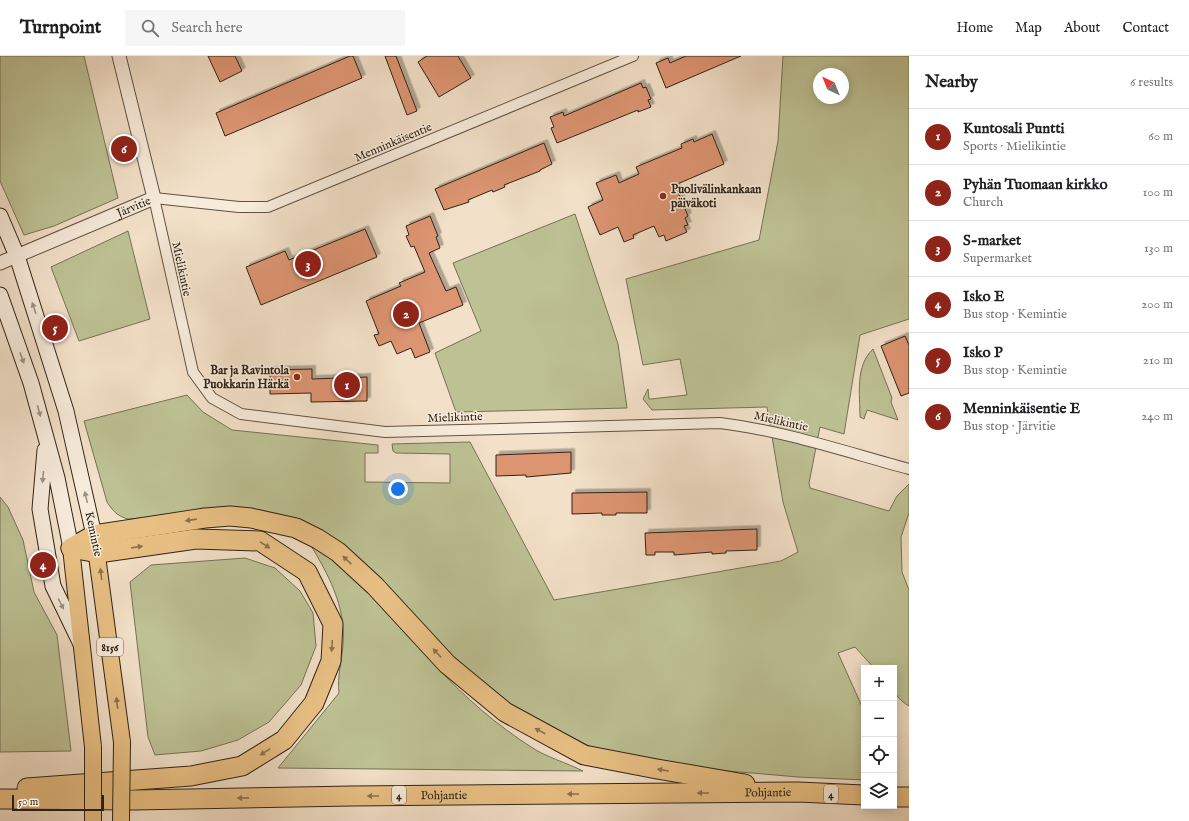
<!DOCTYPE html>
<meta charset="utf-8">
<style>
body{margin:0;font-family:"IM FELL English",serif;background:#f6f6f6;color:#202124}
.controls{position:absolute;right:12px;bottom:12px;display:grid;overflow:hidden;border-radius:0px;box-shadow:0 2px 10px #0003}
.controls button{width:36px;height:36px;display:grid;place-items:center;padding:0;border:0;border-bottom:1px solid #e0e0e0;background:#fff;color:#202124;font:20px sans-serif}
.compass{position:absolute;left:813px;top:12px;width:36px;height:36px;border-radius:50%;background:#fff;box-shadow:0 2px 10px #0003;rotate:317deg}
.scale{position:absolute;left:12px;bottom:10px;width:92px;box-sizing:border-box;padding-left:4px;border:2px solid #2f2316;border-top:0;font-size:11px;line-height:14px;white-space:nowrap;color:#2f2316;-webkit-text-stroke:3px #f7ebdb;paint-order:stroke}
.you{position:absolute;left:398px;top:433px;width:14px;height:14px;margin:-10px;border:3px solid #fff;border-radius:50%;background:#1a73e8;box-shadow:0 0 0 6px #1a73e833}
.badge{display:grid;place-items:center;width:26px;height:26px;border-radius:50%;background:#8f2418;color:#fff;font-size:13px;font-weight:700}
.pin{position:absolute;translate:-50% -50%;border:2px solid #fff;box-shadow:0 1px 4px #0006}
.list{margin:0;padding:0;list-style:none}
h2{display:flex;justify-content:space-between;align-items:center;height:52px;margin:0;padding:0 16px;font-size:17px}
h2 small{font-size:13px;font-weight:400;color:#757577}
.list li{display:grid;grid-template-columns:26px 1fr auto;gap:12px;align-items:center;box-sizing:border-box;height:56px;padding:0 16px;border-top:1px solid #e0e0e0}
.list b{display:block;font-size:15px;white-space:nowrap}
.list p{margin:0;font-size:13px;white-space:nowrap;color:#757577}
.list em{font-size:13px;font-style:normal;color:#757577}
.icon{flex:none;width:22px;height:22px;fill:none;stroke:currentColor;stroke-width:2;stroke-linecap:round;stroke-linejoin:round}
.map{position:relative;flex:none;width:909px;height:765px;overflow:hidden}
header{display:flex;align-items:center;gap:24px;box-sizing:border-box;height:56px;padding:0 20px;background:#fff;border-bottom:1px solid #e0e0e0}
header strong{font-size:19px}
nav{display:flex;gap:22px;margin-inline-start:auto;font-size:14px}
.search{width:280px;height:36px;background:#f6f6f6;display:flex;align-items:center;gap:10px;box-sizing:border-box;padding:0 14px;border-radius:0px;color:#757577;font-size:15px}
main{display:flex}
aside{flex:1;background:#fff}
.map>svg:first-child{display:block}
.green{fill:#bdc194;stroke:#767255;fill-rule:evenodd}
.building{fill:#dc9471;stroke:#2f2316;filter:url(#shadow)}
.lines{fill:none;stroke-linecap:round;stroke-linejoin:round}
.minor-casing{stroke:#605242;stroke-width:12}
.tertiary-casing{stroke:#605242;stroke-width:15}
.secondary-casing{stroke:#2f2316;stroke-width:17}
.primary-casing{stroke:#2f2316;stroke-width:18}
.motorway-casing{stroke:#2f2316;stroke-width:21}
.minor{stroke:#f7ebdb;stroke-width:10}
.tertiary{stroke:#f7ebdb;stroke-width:13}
.secondary{stroke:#f7ebdb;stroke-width:15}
.primary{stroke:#e9c084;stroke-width:16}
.motorway{stroke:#e9c084;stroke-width:19}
.primary-bridge-casing{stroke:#2f2316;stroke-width:18;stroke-linecap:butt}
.primary-bridge{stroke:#e9c084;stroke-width:16}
.oneway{fill:#9d9182}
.oneway2{fill:#8c724d}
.poi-dot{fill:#8f2418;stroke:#f7ebdb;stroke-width:1.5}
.labels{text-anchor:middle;stroke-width:3;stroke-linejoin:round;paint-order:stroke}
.shield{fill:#f7ebdb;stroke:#6b5f51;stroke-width:1}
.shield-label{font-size:11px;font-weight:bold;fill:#2f2316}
.street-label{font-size:12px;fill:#2f2316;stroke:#f7ebdb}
.poi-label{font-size:12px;font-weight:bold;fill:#2f2316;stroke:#f7ebdb;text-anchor:start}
</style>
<header>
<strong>Turnpoint</strong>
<div class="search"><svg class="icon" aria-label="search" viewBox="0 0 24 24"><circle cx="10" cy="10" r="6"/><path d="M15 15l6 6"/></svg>Search here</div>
<nav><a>Home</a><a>Map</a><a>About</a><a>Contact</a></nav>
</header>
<main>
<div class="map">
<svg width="909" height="765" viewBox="0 0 909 765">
<defs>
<filter id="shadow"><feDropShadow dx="3.5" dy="-3.5" stdDeviation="0" flood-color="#0004"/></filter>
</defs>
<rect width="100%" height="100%" fill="#f2e0c8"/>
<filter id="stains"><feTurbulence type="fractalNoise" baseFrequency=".005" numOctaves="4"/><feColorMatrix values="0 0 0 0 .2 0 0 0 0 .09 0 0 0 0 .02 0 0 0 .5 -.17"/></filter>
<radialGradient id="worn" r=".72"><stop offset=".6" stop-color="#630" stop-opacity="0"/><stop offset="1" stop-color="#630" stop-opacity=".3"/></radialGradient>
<path class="green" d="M0,0H84L118,142L54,170L24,179L0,125Z
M783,0H909V263L860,279L844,378L820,371L809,427L810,432L889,455L897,440L909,428V457L901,481L902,516L909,534V650C891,639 894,632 894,612H874L855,591L838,597L864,655V724L798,721L659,709L589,690L510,649L451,603L341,489L232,455L128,463C117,460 113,455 107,446L84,365L187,339L203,356L232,374L378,389V397H365V426L450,427V398L396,397L393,395L392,388L470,386L554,544L781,505L798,496L783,446L767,351L652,354L643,343L648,333L649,343H651L687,339L680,303L643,309L626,223L759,184L778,85ZM819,18H843V42H819Z
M575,158L618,288L627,352L456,356L435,297L481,275L453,207Z
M128,175L150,263L79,285L51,211Z
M873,293L892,342L891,346L898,364L867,354L864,363L860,361C860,338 855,310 873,293Z
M0,441L8,451L23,484L34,536L57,579L71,695L0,696Z
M310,488C359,510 400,572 437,611C464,641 497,669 531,691C546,701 567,707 583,715L278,712L339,637C337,620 342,604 343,588C346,550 328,518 310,488Z
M245,502L275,512L300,535L313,557L316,590L301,629L269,666L238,684L201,695L155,699L148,681L130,526L151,509Z"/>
<path class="building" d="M208,0H235L242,15L220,26Z
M350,0H353L362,22L225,80L216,57Z
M385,0H396L417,55L407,59Z
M427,0H458L471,22L439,41L418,6Z
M686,0H741L666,32L656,7L668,2L670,7Z
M641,27L643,32L646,31L651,43L648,44L651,51L638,56V54L557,87L551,72L554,71L550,61L563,56L564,60Z
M712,78L724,108L675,129L688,160L685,162L688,169L684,170L687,176L666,185L664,179L659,181L654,170L633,179L634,182L624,186L618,171L600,179L588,151L603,144L596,127L616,119L619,127L639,118L636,111L682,92L681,88L693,83L694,86Z
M544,87L552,108L540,114V115L504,129L505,131L493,136L492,134L468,144L469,146L444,154L435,133Z
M430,160L438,180L436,181L440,192L429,197L446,235L456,231L463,249L419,267L430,296L415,302L411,292L397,298L391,285L379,290L374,279L379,278L366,245L401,230L399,227L425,216L414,190L411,191L406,180L409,179L406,170Z
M365,173L377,201L261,249L246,211L285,195L289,204Z
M905,280L909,289V337L901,340L881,290Z
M312,313V323L367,321V345L311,346V337L270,338V314Z
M571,396V417L526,421V419L496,420V399Z
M647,436V457H616V459H602V457L572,458V437Z
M757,473V494L726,495V497L712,498V496L674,499V496H655V499H646L645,477Z"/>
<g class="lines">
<g class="minor-casing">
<path id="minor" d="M633,0L268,151H239L154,142L193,316L212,342L241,358L385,376L720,367C785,375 846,396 909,413"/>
</g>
<g class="tertiary-casing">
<g id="tertiary">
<path id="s1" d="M0,207L154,142L119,0"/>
</g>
</g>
<g class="secondary-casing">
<path id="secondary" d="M0,160L17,200L66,355L94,479
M0,239L31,327L57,422L71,492
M45,394L40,453L53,530L81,588"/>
</g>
<g class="primary-casing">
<path id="primary" d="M95,485L122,686
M71,492L93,691"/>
</g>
<g class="motorway-casing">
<g id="motorway">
<path d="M71,492L94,479L205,462L230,460L251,462L296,472L318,483L338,496L375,530L447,608L505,656L584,699L657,713L745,728"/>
<path d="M27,732L191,720L242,710L284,684L314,647L331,605L333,568L307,516L260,485L196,483L98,497L71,492"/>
<path d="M894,741H909"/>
<path id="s2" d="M0,743L134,744L352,740L798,736L864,739"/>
</g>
</g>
<use href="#minor" class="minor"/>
<use href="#tertiary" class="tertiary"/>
<use href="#secondary" class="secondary"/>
<use href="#primary" class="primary"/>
<use href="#motorway" class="motorway"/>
<g class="primary-bridge-casing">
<path id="primary-bridge" d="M93,765V691
M121,765L122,686"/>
</g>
<use href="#primary-bridge" class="primary-bridge"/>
</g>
<defs><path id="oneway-solid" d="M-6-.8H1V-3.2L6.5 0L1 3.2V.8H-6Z"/></defs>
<g class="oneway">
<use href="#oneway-solid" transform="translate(34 252) rotate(-109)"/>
<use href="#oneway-solid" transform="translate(22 302) rotate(70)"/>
<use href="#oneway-solid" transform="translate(39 355) rotate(75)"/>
<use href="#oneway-solid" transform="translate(43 421) rotate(95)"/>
<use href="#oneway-solid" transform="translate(86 441) rotate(-103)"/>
<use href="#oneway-solid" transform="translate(61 548) rotate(64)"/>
</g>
<g class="oneway2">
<use href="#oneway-solid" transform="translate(191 464) rotate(172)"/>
<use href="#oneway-solid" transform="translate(265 489) rotate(32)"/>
<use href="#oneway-solid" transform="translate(137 491) rotate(-8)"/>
<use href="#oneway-solid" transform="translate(347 504) rotate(-137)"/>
<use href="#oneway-solid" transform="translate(101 518) rotate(-97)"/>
<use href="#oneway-solid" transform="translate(332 590) rotate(93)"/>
<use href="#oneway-solid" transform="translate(437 597) rotate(-133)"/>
<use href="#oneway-solid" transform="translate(117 647) rotate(-97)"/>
<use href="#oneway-solid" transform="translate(540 675) rotate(-152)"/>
<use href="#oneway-solid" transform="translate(265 696) rotate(148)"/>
<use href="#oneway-solid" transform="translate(663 714) rotate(-171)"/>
<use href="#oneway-solid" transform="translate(703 737) rotate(180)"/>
<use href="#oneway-solid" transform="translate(573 738) rotate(180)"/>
<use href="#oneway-solid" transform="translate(373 740) rotate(180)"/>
<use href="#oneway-solid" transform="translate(243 742) rotate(179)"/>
</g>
<g class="poi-dot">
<circle cx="663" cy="140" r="4"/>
<circle cx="297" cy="321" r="4"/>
</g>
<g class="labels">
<g class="shield">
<rect x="97" y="582" width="26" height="18" rx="3"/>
<rect x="824" y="729" width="14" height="18" rx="3"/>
<rect x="392" y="730" width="14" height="18" rx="3"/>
</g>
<g class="shield-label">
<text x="110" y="595">8156</text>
<text x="831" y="742">4</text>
<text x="399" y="743">4</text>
</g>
<g class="street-label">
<text transform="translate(393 86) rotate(-23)" y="4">Menninkäisentie</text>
<text dy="4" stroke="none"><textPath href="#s1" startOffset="145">Järvitie</textPath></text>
<text transform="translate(182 213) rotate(78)" y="4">Mielikintie</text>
<text transform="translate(455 361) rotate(-2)" y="4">Mielikintie</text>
<text transform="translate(781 365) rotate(13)" y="4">Mielikintie</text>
<text transform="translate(94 478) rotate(78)" y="4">Kemintie</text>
<text dy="4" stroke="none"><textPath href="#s2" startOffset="768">Pohjantie</textPath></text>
<text dy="4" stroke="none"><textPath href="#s2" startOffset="444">Pohjantie</textPath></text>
</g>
<g class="poi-label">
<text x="671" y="137">Puolivälinkankaan<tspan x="671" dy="14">päiväkoti</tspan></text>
<text x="289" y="318" text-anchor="end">Bar ja Ravintola<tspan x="289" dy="14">Puokkarin Härkä</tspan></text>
</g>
</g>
<rect width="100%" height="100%" filter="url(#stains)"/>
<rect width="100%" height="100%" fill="url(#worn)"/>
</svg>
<div class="controls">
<button>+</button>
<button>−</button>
<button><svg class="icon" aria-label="locate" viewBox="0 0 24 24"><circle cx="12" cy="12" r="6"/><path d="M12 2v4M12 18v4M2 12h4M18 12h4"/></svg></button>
<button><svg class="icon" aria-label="layers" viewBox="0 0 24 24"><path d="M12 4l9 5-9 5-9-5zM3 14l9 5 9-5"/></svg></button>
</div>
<svg class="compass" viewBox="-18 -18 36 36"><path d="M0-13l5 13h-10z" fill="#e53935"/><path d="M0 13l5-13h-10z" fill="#757577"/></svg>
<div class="scale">50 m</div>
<div class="you"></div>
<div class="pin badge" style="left:347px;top:329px">1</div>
<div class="pin badge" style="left:406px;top:258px">2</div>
<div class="pin badge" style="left:308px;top:208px">3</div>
<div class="pin badge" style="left:43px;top:509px">4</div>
<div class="pin badge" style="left:55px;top:272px">5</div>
<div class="pin badge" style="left:124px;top:93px">6</div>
</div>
<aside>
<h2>Nearby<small>6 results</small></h2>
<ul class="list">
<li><span class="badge">1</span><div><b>Kuntosali Puntti</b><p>Sports · Mielikintie</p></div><em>60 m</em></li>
<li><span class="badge">2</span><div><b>Pyhän Tuomaan kirkko</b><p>Church</p></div><em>100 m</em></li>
<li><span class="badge">3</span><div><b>S-market</b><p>Supermarket</p></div><em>130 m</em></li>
<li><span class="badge">4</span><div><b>Isko E</b><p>Bus stop · Kemintie</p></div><em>200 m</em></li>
<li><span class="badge">5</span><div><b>Isko P</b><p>Bus stop · Kemintie</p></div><em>210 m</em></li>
<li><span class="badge">6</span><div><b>Menninkäisentie E</b><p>Bus stop · Järvitie</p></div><em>240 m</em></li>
</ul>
</aside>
</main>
